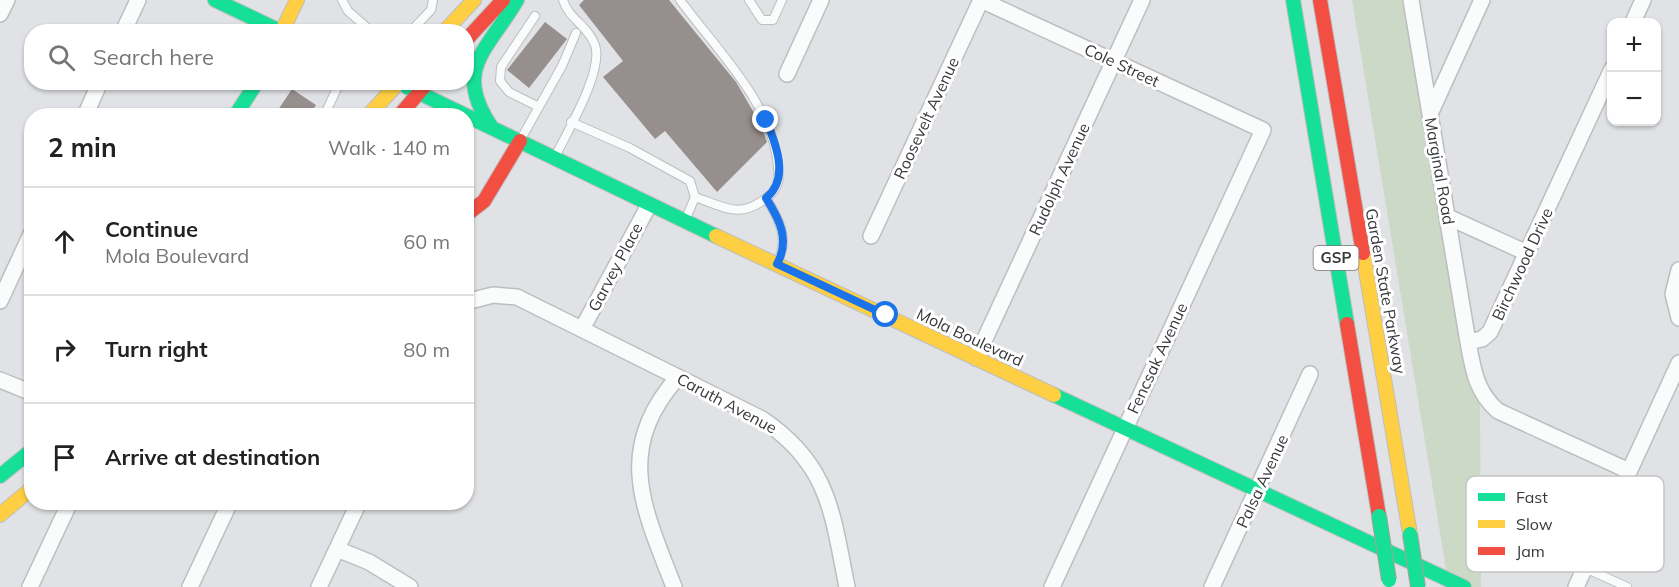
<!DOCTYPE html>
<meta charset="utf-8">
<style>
body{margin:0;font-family:Mulish,sans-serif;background:#f2f2f2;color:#222}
.controls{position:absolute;right:18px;top:18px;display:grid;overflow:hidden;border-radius:12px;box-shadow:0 2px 4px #0004}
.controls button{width:54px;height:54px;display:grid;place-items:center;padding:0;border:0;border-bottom:2px solid #e0e0e0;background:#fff;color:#222;font:30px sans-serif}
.stop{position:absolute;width:18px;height:18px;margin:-14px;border:4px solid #1a73e8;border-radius:50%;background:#fff}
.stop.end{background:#1a73e8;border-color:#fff;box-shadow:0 2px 6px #0008}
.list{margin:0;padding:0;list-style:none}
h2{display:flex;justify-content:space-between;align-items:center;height:78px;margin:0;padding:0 24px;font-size:26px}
h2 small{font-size:20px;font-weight:400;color:#767676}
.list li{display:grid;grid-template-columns:39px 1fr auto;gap:18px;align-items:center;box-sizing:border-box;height:108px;padding:0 24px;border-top:2px solid #e0e0e0}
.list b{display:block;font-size:22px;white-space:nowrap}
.list p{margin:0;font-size:20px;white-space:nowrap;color:#767676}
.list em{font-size:20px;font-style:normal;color:#767676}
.icon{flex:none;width:33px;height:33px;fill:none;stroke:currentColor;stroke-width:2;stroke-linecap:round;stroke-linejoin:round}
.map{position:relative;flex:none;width:1679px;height:587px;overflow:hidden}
.search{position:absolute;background:#fff;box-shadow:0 2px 4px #0004;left:24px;top:24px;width:450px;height:66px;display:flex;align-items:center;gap:15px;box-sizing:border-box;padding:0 21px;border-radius:24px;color:#767676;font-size:22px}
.panel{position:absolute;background:#fff;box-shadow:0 2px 4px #0004;left:24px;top:108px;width:450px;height:402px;border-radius:24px}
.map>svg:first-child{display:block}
.green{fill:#cdd9c7}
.building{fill:#978f8e}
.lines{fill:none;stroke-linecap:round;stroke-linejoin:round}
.lane-casing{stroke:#bcbec0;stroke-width:10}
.street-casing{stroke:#bcbec0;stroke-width:18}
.fast-casing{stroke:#bcbec0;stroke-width:16}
.slow-casing{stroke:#bcbec0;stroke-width:16}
.jam-casing{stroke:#bcbec0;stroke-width:16}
.lane{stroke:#fafbfb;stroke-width:8}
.street{stroke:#fafbfb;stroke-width:15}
.fast{stroke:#16e098;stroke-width:14}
.slow{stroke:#ffcf43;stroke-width:14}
.jam{stroke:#f24e42;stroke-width:14}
.fast-bridge-casing{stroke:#a6a296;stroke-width:16;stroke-linecap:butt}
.fast-bridge{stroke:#16e098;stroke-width:14}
.route{stroke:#1a73e8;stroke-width:8}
.labels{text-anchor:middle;stroke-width:6;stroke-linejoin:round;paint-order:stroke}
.shield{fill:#fff;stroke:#737475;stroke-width:1.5}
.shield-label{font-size:15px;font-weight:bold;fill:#37383a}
.street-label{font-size:16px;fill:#37383a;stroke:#fff}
.key{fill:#fff;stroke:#c3c3c4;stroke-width:1.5}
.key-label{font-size:16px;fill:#37383a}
</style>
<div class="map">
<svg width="1679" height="587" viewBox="0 0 1679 587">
<rect width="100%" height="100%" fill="#e0e2e5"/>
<path class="green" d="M1352,0H1413L1480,401L1481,587H1449Z"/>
<path class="building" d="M584,0H669L736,82L760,123L767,142L717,192L665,131L655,139L603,77L623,61L579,5Z
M545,22L567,39L529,88L507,70Z
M292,89L316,105L309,116H274Z"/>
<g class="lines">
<g class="lane-casing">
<path id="lane" d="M342,0L348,11L372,32
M680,0C716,49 773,104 778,166C779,178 780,186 770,195C741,220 727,208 695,197
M749,0L762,20H773L782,0
M535,16L501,67L500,81L509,92L539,107
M410,32L431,10L433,0
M324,116L340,82
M571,122L630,148L690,181L695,197L685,221
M522,137L562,66L576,33
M555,157C567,132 604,71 595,45C589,27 568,18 563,0
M766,198C779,219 790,239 777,263
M1585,568L1627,587"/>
</g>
<g class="street-casing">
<path id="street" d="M981,0L1263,130L1052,587
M1411,0L1468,342
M0,14L7,0
M1633,22L1643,0
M123,32L138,0
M1612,69L1490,332L1482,339L1468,342C1473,369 1476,392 1498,411L1629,471
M787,74L821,0
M1430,114L1482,0
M85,116L100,82
M1448,217L1527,253
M871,236L981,0
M1679,270L1673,294L1679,318
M0,301L32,232
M466,302L493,295L517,297L762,419C830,465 832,513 847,587
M582,329L649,205
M976,358L1142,0
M0,380L32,393
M337,549L369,562L410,587
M30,587L70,502
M190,587L230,502
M319,587L359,502
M674,587C644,509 613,450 678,377
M1212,587L1310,374
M1576,587L1679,363"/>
</g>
<g class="fast-casing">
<path id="fast" d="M215,0L282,32
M1293,0L1347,324
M407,87L716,236
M235,116L257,82
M492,128C452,69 487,51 517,0
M1054,395L1464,587
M0,476L32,450"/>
</g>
<g class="slow-casing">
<path id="slow" d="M282,31L297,0
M282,31V32
M444,32L474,0
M368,116L399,82
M716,236L1054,395
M1363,253L1410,534
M0,515L32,488"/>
</g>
<g class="jam-casing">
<path id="jam" d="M1320,0L1363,253
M466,40L503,0
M399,116L428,82
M466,215L484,201L520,141
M1347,324L1379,516"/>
</g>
<use href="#lane" class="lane"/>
<use href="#street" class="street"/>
<use href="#fast" class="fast"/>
<use href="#slow" class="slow"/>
<use href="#jam" class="jam"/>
<g class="fast-bridge-casing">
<path id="fast-bridge" d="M1379,516L1389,580
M1410,534L1418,587"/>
</g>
<use href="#fast-bridge" class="fast-bridge"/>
</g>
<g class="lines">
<path class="route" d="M766,120C776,144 790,179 766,198C780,220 790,240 777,264L886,315"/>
</g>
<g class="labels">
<rect class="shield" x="1313.5" y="246" width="45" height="24" rx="4.5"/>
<g class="shield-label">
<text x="1336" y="263">GSP</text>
</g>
<g class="street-label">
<text transform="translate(1122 65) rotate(25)" y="6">Cole Street</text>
<text transform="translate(926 118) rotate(-65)" y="6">Roosevelt Avenue</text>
<text transform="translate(1440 171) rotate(80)" y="6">Marginal Road</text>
<text transform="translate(1059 179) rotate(-65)" y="6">Rudolph Avenue</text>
<text transform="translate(1522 264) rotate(-65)" y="6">Birchwood Drive</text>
<text transform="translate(615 267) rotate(-62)" y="6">Garvey Place</text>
<text transform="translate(1386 291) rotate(80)" y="6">Garden State Parkway</text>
<text transform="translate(970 337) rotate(25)" y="6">Mola Boulevard</text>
<text transform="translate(1157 358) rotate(-65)" y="6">Fencsak Avenue</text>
<text transform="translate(727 403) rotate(28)" y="6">Caruth Avenue</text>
<text transform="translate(1262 481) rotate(-65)" y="6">Palsa Avenue</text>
</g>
</g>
<rect x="1466" y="476" width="198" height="96" rx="9" class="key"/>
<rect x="1478" y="493" width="27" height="8" fill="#16e098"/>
<rect x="1478" y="520" width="27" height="8" fill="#ffcf43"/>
<rect x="1478" y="547" width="27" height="8" fill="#f24e42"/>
<g class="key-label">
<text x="1516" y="503">Fast</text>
<text x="1516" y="530">Slow</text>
<text x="1516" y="557">Jam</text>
</g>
</svg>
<div class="controls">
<button>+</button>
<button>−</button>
</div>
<div class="stop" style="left:886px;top:315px"></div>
<div class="stop end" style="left:766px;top:120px"></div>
<div class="search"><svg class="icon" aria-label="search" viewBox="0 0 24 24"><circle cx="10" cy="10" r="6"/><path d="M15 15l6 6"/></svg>Search here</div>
<section class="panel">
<h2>2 min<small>Walk · 140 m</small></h2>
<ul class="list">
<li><svg class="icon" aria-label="ahead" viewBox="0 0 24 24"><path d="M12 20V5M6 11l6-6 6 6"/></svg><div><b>Continue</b><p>Mola Boulevard</p></div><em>60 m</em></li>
<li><svg class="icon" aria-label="right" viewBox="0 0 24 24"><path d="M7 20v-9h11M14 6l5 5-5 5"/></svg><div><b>Turn right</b></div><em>80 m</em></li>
<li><svg class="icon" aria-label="arrive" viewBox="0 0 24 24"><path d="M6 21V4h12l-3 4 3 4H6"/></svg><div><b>Arrive at destination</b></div></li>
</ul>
</section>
</div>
